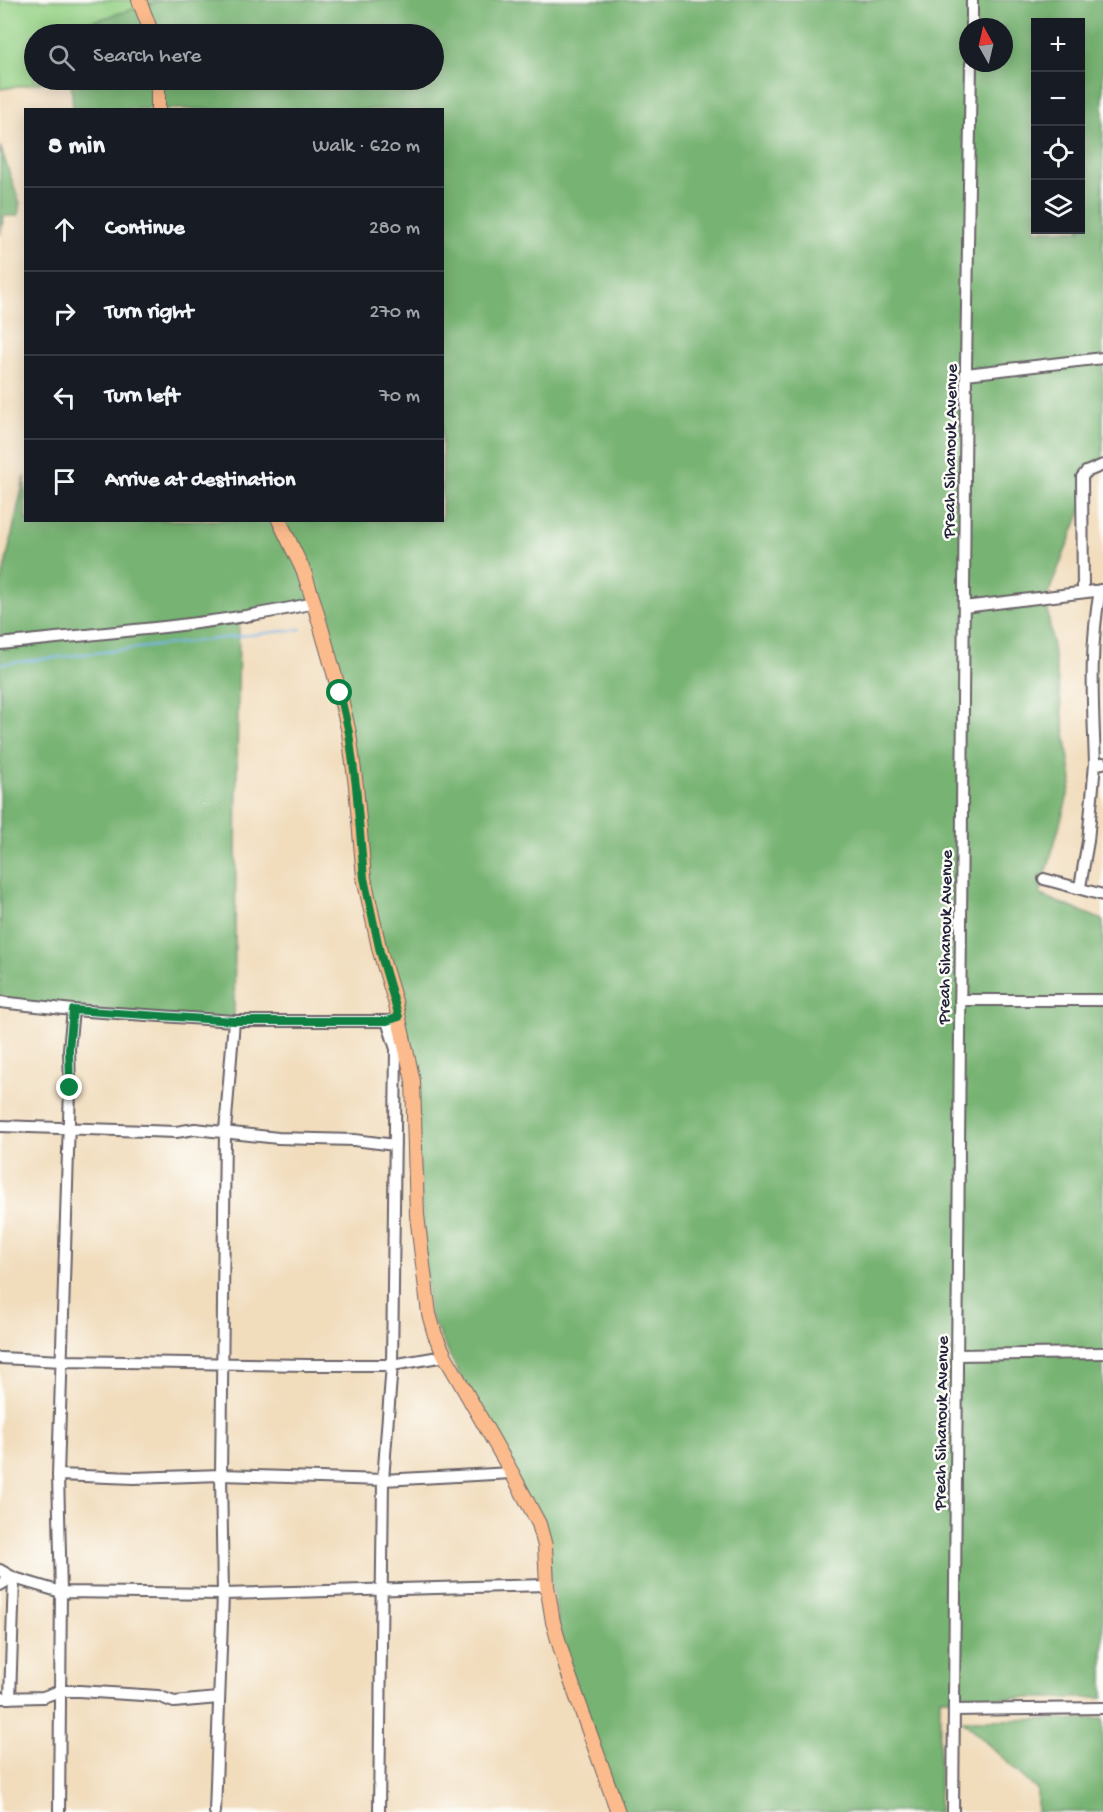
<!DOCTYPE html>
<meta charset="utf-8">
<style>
body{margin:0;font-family:"Gochi Hand",sans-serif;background:#20242c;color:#f1f3f6}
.controls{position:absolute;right:18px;top:18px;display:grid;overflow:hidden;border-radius:0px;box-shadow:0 3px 15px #0003}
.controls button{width:54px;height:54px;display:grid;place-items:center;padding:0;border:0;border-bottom:2px solid #363941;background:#171b24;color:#f1f3f6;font:30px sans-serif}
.compass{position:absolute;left:959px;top:18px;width:54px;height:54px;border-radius:50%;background:#171b24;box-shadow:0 3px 15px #0003;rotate:352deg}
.stop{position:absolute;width:18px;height:18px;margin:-14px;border:4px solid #0b8043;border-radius:50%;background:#fff}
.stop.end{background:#0b8043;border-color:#fff;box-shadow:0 2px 6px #0008}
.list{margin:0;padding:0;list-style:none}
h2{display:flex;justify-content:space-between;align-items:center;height:78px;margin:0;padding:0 24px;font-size:26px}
h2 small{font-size:20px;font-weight:400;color:#9ea1a6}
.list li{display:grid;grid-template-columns:39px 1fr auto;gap:18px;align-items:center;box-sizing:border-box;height:84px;padding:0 24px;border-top:2px solid #363941}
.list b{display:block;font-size:22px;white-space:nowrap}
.list em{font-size:20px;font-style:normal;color:#9ea1a6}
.icon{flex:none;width:33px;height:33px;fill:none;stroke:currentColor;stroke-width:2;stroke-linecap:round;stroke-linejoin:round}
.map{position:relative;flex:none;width:1103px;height:1812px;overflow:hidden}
.search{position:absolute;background:#171b24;box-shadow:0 3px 15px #0003;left:24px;top:24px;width:420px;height:66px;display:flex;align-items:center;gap:15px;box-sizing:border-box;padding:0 21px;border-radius:33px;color:#9ea1a6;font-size:22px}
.panel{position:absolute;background:#171b24;box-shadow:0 3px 15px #0003;left:24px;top:108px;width:420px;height:414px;border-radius:0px}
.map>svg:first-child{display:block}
.green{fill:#94d185;stroke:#5b7a60;stroke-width:1.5}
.forest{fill:#77b372;stroke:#4c6a56;stroke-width:1.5;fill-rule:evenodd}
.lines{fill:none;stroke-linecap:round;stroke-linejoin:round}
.stream{stroke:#7ab5eb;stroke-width:2}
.minor-casing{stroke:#6a6368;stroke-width:14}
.major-casing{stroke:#6a6368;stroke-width:16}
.minor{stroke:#fff;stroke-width:10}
.major{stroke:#fbbb8c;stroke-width:14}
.route{stroke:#0b8043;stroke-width:8}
.labels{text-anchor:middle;stroke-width:5;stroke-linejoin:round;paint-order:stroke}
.street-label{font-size:18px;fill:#22223b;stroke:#fdfcf7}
</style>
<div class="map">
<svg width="1103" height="1812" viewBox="0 0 1103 1812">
<rect width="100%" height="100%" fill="#fdfcf7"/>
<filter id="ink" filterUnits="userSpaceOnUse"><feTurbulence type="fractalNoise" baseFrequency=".0167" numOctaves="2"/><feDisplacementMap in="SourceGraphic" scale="12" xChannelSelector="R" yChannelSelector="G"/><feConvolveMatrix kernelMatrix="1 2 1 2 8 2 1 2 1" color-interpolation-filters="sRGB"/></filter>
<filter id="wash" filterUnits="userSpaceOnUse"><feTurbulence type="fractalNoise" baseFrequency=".008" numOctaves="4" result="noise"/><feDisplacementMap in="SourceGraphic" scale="24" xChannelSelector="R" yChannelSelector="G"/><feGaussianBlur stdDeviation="1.35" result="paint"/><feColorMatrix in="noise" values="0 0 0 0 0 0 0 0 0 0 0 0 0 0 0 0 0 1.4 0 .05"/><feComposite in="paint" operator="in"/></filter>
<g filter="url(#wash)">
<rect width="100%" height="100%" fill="#f1dcbb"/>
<path class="green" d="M0,0H556L340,34H34V80H57L0,89Z"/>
<path class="forest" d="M163,0H1103V456L1046,599L1072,781L1040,895L1103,920V1698H940L939,1812H621L566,1667L545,1546L429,1314L413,1081L364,878L356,786L314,603L239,618L234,1021L0,1002V589L25,475L26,520H442V110L73,109L71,80H434V34H68V29ZM1036,22H1080V230H1036ZM968,27H1004V63H968Z
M0,146L20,203L18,216H4L0,235Z
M1103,1719V1812H1037V1790L962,1720Z"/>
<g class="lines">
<path class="stream" d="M0,664L301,629"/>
</g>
</g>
<g filter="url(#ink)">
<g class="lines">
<g class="minor-casing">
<path id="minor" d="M972,27V0
M966,374L1103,358
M1100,590C1089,651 1093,703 1095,764L1103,763
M1083,591L1082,477L1086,472L1103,465
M964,607L1103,590
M0,644C105,632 211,626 314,603
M1044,879L1103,895
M1080,887L1088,841L1095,764
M960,1000H1103
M0,1002L73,1010L234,1021H387L392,1020
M0,1126L176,1132L195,1129L278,1138L354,1140L395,1145
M957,1355L1103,1353
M0,1358L63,1361L307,1365H392L445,1356
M58,1475L134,1478L221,1475L383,1480L512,1473
M0,1570L14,1578L61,1592L223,1594L547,1585
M0,1585L5,1582L8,1575
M0,1698L43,1697L60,1691H79L158,1696L174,1702L218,1698
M10,1698L14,1578
M954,1710L1103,1708
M59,1812L61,1592L58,1475L70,1088L69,1049L73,1010
M215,1812L223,1594L221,1475L225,1131L234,1021
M379,1812L383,1480L392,1365L396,1049L387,1021
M953,1812L966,367L971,63"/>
</g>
<g class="major-casing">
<path id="major" d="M139,0L152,34
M158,110V80
M279,520L304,572L314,603L340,694L349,733L356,786L364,878L380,952L395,1001L413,1081L417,1215L429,1314L435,1335L445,1356L512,1473L539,1524L545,1546L547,1585L553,1622L566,1667L618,1812"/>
</g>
<use href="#minor" class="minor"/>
<use href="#major" class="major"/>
</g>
</g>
<g class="lines" filter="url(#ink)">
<path class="route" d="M70,1088L69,1049L73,1010L234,1021H387L399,1017L380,952L364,878L356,786L349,733L340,693"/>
</g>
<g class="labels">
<g class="street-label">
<text transform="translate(949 451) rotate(-89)" y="6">Preah Sihanouk Avenue</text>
<text transform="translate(944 937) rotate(-89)" y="6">Preah Sihanouk Avenue</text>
<text transform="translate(940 1423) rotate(-89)" y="6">Preah Sihanouk Avenue</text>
</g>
</g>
</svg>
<div class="controls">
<button>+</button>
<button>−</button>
<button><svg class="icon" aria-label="locate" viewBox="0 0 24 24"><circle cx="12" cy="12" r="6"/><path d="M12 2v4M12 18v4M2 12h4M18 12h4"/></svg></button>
<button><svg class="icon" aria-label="layers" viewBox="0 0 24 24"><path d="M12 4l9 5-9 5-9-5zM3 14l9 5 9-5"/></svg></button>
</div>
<svg class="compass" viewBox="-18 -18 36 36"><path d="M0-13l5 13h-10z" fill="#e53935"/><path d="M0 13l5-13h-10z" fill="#9ea1a6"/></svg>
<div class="stop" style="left:340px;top:693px"></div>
<div class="stop end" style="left:70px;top:1088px"></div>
<div class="search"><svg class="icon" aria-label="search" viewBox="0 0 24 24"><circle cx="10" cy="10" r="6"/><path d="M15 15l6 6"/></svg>Search here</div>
<section class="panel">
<h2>8 min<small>Walk · 620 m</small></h2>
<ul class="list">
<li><svg class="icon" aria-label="ahead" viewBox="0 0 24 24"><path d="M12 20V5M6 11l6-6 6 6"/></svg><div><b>Continue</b></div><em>280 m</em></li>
<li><svg class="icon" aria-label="right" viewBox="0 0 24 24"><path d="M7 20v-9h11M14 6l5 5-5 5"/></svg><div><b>Turn right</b></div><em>270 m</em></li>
<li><svg class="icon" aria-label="left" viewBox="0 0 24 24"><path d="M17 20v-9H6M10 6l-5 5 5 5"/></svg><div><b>Turn left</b></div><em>70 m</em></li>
<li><svg class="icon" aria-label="arrive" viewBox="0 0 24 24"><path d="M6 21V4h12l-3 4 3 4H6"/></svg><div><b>Arrive at destination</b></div></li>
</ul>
</section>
</div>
